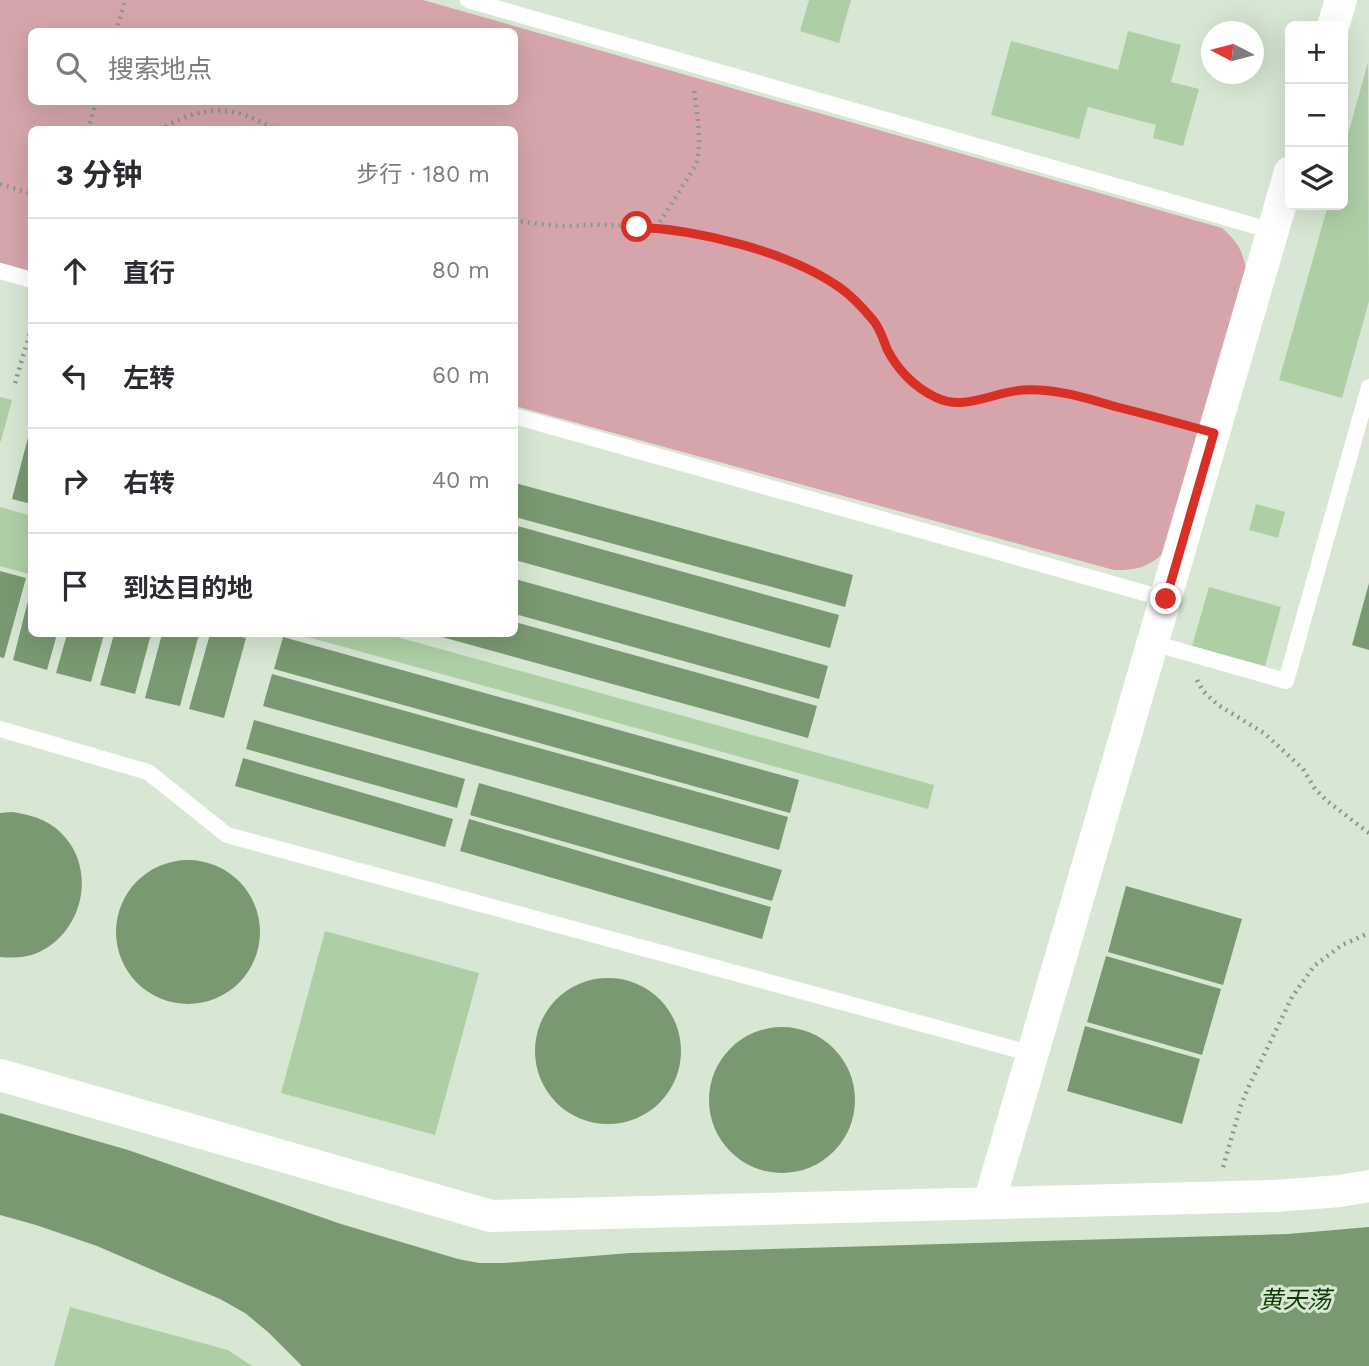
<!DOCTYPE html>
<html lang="zh">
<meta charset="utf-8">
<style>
body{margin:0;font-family:"Work Sans","Noto Sans SC",sans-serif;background:#f7f7f7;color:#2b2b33}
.controls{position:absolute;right:21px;top:21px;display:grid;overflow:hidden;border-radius:10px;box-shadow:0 7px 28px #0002}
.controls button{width:63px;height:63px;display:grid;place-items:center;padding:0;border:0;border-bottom:2px solid #e1e1e2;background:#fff;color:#2b2b33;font:35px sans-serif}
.compass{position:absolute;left:1201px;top:21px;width:63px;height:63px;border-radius:50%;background:#fff;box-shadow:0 7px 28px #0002;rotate:276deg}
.stop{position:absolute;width:21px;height:21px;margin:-16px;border:5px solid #d93025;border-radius:50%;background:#fff}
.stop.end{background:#d93025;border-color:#fff;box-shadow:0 2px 7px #0008}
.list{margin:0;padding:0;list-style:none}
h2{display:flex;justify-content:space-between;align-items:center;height:91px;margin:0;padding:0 28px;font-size:30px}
h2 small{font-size:23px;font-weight:400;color:#7c7c81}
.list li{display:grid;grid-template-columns:46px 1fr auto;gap:21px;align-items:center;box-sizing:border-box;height:105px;padding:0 28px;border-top:2px solid #e1e1e2}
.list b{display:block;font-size:26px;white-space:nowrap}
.list em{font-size:23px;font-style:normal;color:#7c7c81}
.icon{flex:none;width:38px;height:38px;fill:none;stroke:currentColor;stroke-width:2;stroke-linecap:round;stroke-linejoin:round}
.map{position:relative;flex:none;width:1369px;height:1366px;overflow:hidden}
.search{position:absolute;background:#fff;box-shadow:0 7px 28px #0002;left:28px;top:28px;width:490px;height:77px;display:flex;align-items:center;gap:18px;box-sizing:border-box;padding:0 24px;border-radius:10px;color:#7c7c81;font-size:26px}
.panel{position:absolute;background:#fff;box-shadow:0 7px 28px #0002;left:28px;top:126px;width:490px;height:511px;border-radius:10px}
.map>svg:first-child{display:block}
.green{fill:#d5a5ab;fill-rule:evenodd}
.water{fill:#7a9972}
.building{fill:#aecfa6}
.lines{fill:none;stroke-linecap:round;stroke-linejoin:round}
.path{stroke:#8d998b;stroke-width:4.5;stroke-dasharray:2 5;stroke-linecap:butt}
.service{stroke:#fff;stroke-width:16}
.minor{stroke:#fff;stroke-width:32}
.route{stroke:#d93025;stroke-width:9}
.labels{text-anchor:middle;stroke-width:6;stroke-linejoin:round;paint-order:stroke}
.water-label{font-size:24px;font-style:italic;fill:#0f3b02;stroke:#d7e7d3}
</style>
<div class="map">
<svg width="1369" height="1366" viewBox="0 0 1369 1366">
<rect width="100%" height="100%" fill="#d7e7d3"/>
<path class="green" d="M0,0H423L1222,228C1237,242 1241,247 1246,268L1164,553C1146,568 1137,570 1114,570L515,406L514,130H32L31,272L0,263ZM32,32H514V102H32Z"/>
<path class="water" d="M31,426L32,504H31L12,499Z
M515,483L853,575L845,607L515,517Z
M514,525L839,615L830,648L515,560Z
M0,571L26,578L4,658L0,657Z
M515,579L828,666L819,699L515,614Z
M1369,583V650L1352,645Z
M31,589L32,634H57L47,670L13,660Z
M515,622L817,706L808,738L431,634H514Z
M67,634H104L91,682L56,673Z
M114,634H151L135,694L100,685Z
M162,634H199L180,706L145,698Z
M210,634H227L246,638L224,718L189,709Z
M283,637L799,780L790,813L274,669Z
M272,674L788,817L779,850L263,706Z
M254,720L465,779L457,808L246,749Z
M243,758L453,819L445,847L235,786Z
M479,783L782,870L772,901L470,815Z
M12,812C32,815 50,820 64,836C97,872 82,934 37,953C25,958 13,958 0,957V813Z
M469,819L771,907L762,939L460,851Z
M116 932a72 72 0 1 1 144 0a72 72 0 1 1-144 0Z
M1126,886L1242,919L1223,985L1108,952Z
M1106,956L1221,989L1202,1055L1087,1022Z
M535 1051a73 73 0 1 1 146 0a73 73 0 1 1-146 0Z
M1085,1026L1200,1059L1182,1124L1067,1091Z
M709 1100a73 73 0 1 1 146 0a73 73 0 1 1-146 0Z
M0,1113L128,1150L341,1224L458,1259L479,1263H504L630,1253L1288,1234L1369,1227V1366H302L268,1332L245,1313L220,1299L97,1246L36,1225L0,1215Z"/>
<path class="building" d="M809,0H851L839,43L800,31Z
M1128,31L1181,45L1171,82L1199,89L1183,146L1153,138L1156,125L1088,107L1079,139L991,115L1011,41L1118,70Z
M1368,62L1369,301L1342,398L1279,380L1328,205H1343V153Z
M0,397L12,400L1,441H0Z
M1256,504L1285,512L1278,538L1249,530Z
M0,507L32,516V575L0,566Z
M1209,587L1281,607L1265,666L1192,646Z
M297,634H386L934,785L928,809Z
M325,931L479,973L435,1135L281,1093Z
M70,1307L228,1350L252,1366H54Z"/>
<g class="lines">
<path class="path" d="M116,32L125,0
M88,130L96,102
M159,130C205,104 231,104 276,130
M0,184L32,194
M514,220C530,223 546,225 562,226C578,226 593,224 609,225C687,229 770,244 837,286C851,296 865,309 875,323C880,330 883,339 886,346C896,368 915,389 937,398C970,412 1002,388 1035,390C1086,393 1136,412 1185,425
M656,228L696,165C703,141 696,112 694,87
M15,383L32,326
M1197,680L1203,691L1218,705L1264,733L1303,769L1315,789L1327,801L1369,833
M1223,1167L1241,1105L1249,1086L1292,997L1314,966L1342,945L1369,933"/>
<path class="service" d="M468,0L1273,231
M0,271L32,280
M514,416L1166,599
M1153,643L1286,681L1369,387
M0,729L148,772L227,835L1033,1054"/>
<path class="minor" d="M1333,26L1341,0
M0,1075L491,1216L1274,1196L1340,1191L1369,1186
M989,1203L1290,172"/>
</g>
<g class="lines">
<path class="route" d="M637,227C699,230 787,251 839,287C852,296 863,308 873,320C880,328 883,339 887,349C897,369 914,387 935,397C964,412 993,392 1023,390C1055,388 1086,398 1117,407C1149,415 1182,424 1214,433L1166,599"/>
</g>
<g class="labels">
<g class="water-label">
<text x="1295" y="1308">黄天荡</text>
</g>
</g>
</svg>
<div class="controls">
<button>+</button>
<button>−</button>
<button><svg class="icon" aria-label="layers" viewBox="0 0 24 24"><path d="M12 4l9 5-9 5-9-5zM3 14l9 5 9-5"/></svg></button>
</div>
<svg class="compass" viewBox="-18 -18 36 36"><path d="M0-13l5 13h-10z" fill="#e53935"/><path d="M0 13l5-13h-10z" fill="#7c7c81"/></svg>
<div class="stop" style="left:637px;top:227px"></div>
<div class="stop end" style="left:1166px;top:599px"></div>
<div class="search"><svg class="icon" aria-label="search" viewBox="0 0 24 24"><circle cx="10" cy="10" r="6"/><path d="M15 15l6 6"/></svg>搜索地点</div>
<section class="panel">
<h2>3 分钟<small>步行 · 180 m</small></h2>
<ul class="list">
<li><svg class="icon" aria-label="ahead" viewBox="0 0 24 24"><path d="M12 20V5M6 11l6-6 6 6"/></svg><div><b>直行</b></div><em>80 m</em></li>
<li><svg class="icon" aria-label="left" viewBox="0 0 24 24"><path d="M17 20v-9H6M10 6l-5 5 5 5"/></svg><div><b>左转</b></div><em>60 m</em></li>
<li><svg class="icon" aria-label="right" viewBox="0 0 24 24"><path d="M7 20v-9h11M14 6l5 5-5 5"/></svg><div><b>右转</b></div><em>40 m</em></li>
<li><svg class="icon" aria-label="arrive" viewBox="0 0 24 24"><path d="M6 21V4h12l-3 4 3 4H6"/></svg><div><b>到达目的地</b></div></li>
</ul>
</section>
</div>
